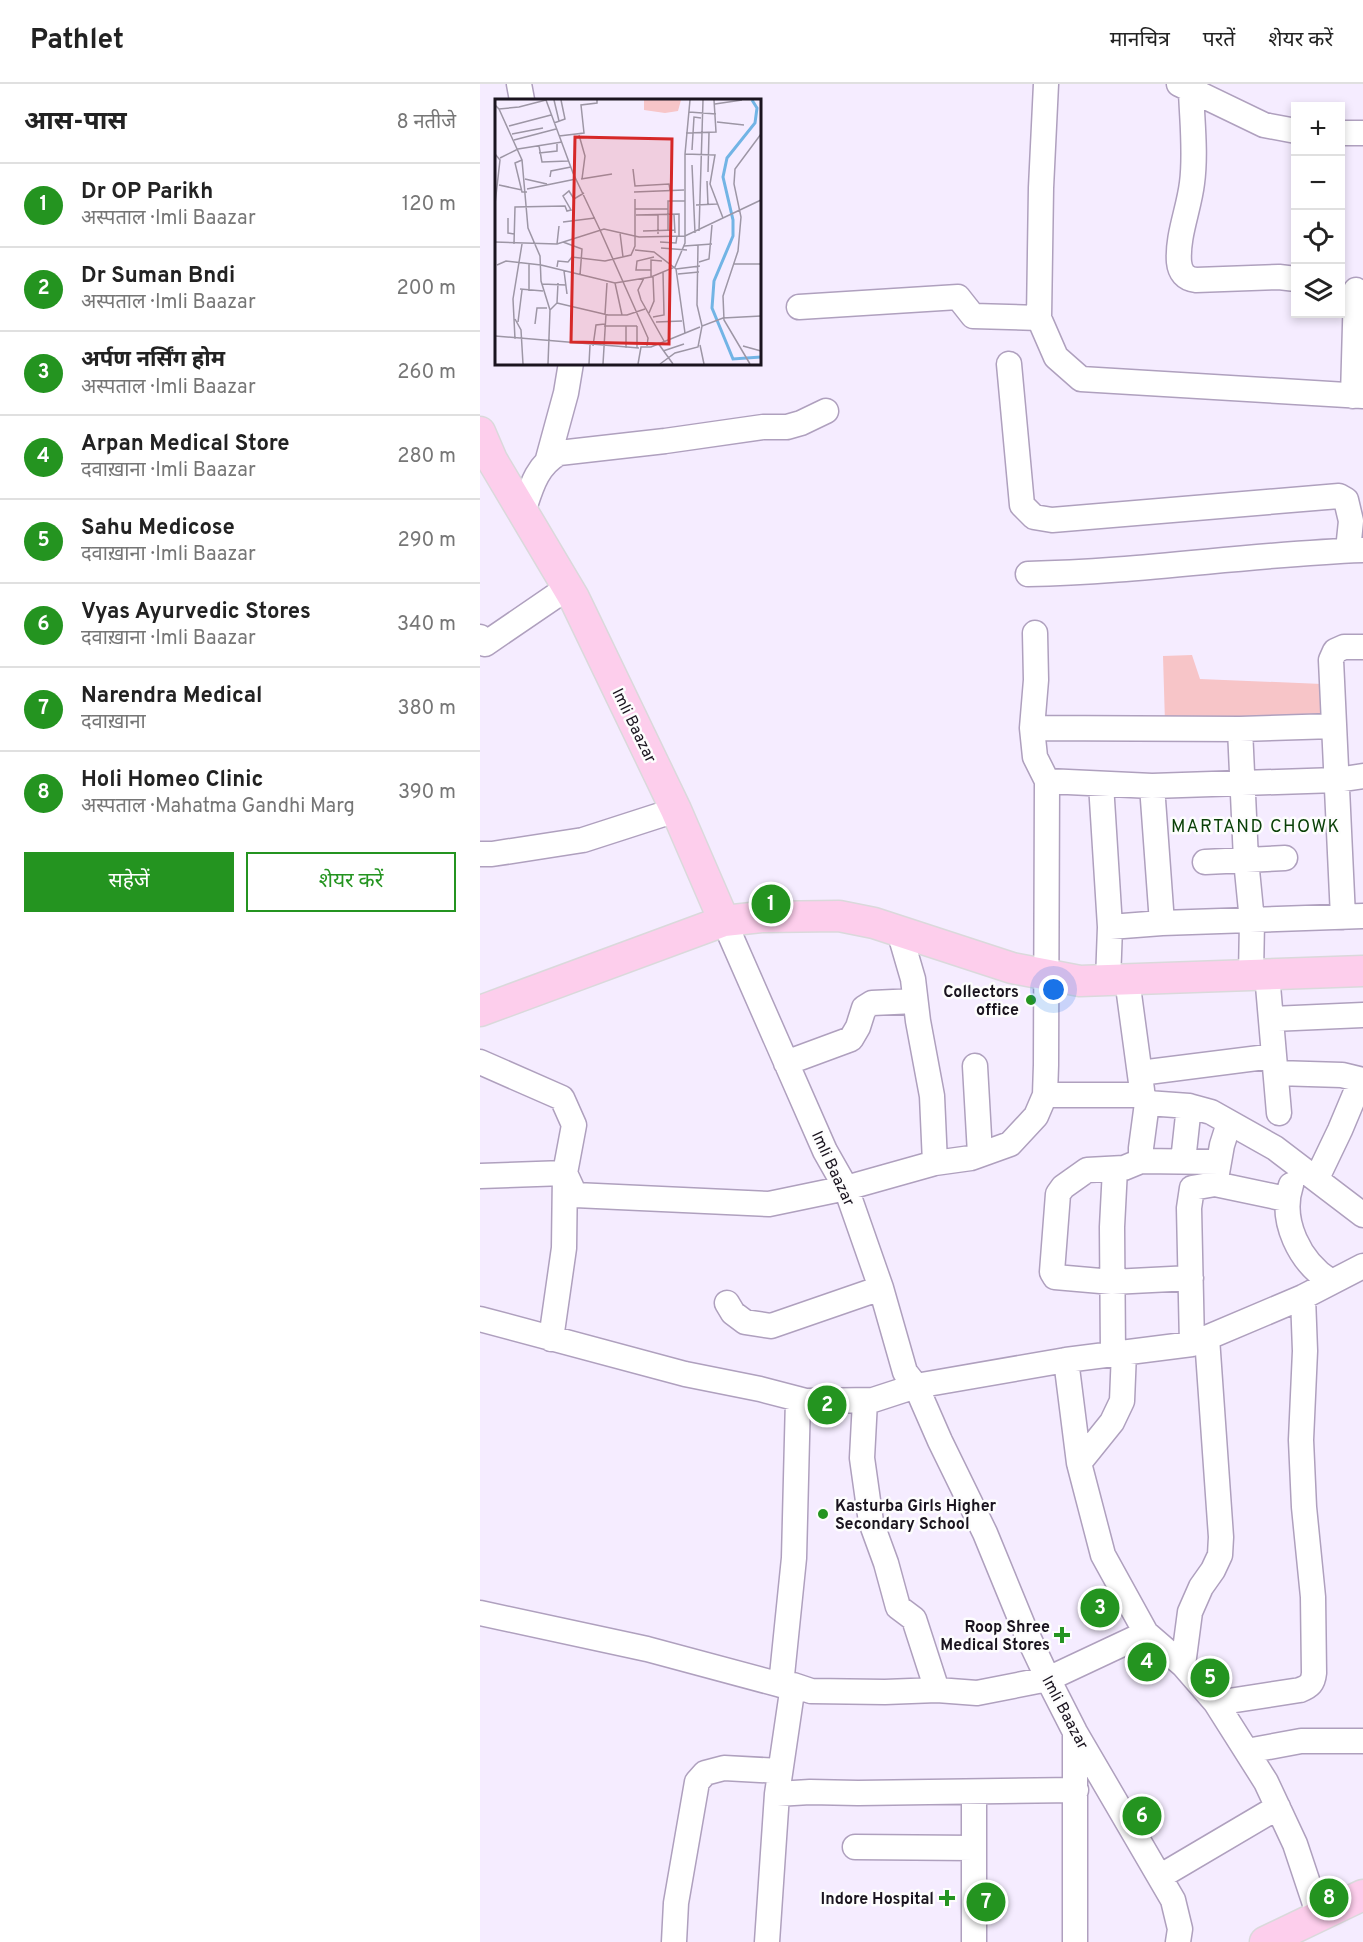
<!DOCTYPE html>
<html lang="hi">
<meta charset="utf-8">
<style>
body{margin:0;font-family:Overpass,"Noto Sans Devanagari",sans-serif;background:#f6f6f6;color:#222}
.controls{position:absolute;right:18px;top:18px;display:grid;overflow:hidden;border-radius:0px;box-shadow:0 3px 9px #0003}
.controls button{width:54px;height:54px;display:grid;place-items:center;padding:0;border:0;border-bottom:2px solid #e0e0e0;background:#fff;color:#222;font:30px sans-serif}
.you{position:absolute;left:574px;top:906px;width:21px;height:21px;margin:-15px;border:4px solid #fff;border-radius:50%;background:#1a73e8;box-shadow:0 0 0 9px #1a73e833}
.badge{display:grid;place-items:center;width:39px;height:39px;border-radius:50%;background:#249420;color:#fff;font-size:20px;font-weight:700}
.pin{position:absolute;translate:-50% -50%;border:3px solid #fff;box-shadow:0 2px 6px #0006}
.list{margin:0;padding:0;list-style:none}
h2{display:flex;justify-content:space-between;align-items:center;height:78px;margin:0;padding:0 24px;font-size:26px}
h2 small{font-size:20px;font-weight:400;color:#767676}
.list li{display:grid;grid-template-columns:39px 1fr auto;gap:18px;align-items:center;box-sizing:border-box;height:84px;padding:0 24px;border-top:2px solid #e0e0e0}
.list b{display:block;font-size:22px;white-space:nowrap}
.list p{margin:0;font-size:20px;white-space:nowrap;color:#767676}
.list em{font-size:20px;font-style:normal;color:#767676}
.actions{display:flex;gap:12px;padding:18px 24px}
.actions a{flex:1;padding:14px 0;border:2px solid #249420;border-radius:0px;text-align:center;font-size:21px;color:#249420}
.actions .main{background:#249420;color:#fff}
.icon{flex:none;width:33px;height:33px;fill:none;stroke:currentColor;stroke-width:2;stroke-linecap:round;stroke-linejoin:round}
.map{position:relative;flex:none;width:883px;height:1858px;overflow:hidden}
header{display:flex;align-items:center;gap:36px;box-sizing:border-box;height:84px;padding:0 30px;background:#fff;border-bottom:2px solid #e0e0e0}
header strong{font-size:28px}
nav{display:flex;gap:33px;margin-inline-start:auto;font-size:21px}
main{display:flex}
aside{flex:1;background:#fff}
.map>svg:first-child{display:block}
.green{fill:#f7c5c8}
.lines{fill:none;stroke-linecap:round;stroke-linejoin:round}
.minor-casing{stroke:#afa0be;stroke-width:27}
.major-casing{stroke:#dad9db;stroke-width:33}
.minor{stroke:#fff;stroke-width:24}
.major{stroke:#fdceec;stroke-width:30}
.poi-dot{fill:#249420;stroke:#fdfdfd;stroke-width:2}
.labels{text-anchor:middle;stroke-width:5;stroke-linejoin:round;paint-order:stroke}
.street-label{font-size:16px;fill:#1a141f;stroke:#fdfdfd}
.poi-label{font-size:16px;font-weight:bold;fill:#1a141f;stroke:#fdfdfd;text-anchor:end}
.neighbourhood-label{font-size:18px;letter-spacing:1.5px;fill:#0a4008;stroke:#fdfdfd}
.inset-river{fill:none;stroke:#72b4e5;stroke-width:3}
.inset-road{fill:none;stroke:#9d96a5;stroke-width:1.5}
.view{fill:#d62828;fill-opacity:0.15;stroke:#d62828;stroke-width:3}
.inset-edge{fill:none;stroke:#1a141f;stroke-width:3}
</style>
<header>
<strong>Pathlet</strong>
<nav><a>मानचित्र</a><a>परतें</a><a>शेयर करें</a></nav>
</header>
<main>
<aside>
<h2>आस-पास<small>8 नतीजे</small></h2>
<ul class="list">
<li><span class="badge">1</span><div><b>Dr OP Parikh</b><p>अस्पताल · Imli Baazar</p></div><em>120 m</em></li>
<li><span class="badge">2</span><div><b>Dr Suman Bndi</b><p>अस्पताल · Imli Baazar</p></div><em>200 m</em></li>
<li><span class="badge">3</span><div><b>अर्पण नर्सिंग होम</b><p>अस्पताल · Imli Baazar</p></div><em>260 m</em></li>
<li><span class="badge">4</span><div><b>Arpan Medical Store</b><p>दवाख़ाना · Imli Baazar</p></div><em>280 m</em></li>
<li><span class="badge">5</span><div><b>Sahu Medicose</b><p>दवाख़ाना · Imli Baazar</p></div><em>290 m</em></li>
<li><span class="badge">6</span><div><b>Vyas Ayurvedic Stores</b><p>दवाख़ाना · Imli Baazar</p></div><em>340 m</em></li>
<li><span class="badge">7</span><div><b>Narendra Medical</b><p>दवाख़ाना</p></div><em>380 m</em></li>
<li><span class="badge">8</span><div><b>Holi Homeo Clinic</b><p>अस्पताल · Mahatma Gandhi Marg</p></div><em>390 m</em></li>
</ul>
<div class="actions"><a class="main">सहेजें</a><a>शेयर करें</a></div>
</aside>
<div class="map">
<svg width="883" height="1858" viewBox="0 0 883 1858">
<rect width="100%" height="100%" fill="#f5ecff"/>
<path class="green" d="M712,571L720,595L842,600L843,639H685L683,572Z"/>
<g class="lines">
<g class="minor-casing">
<path id="minor" d="M39,0L42,16
M566,0L561,104L559,234L576,273L601,295L883,312
M699,0L784,41L816,47
M711,6C712,37 716,69 712,99C709,125 697,152 699,178C700,188 705,195 716,196L799,193L816,195
M860,49H883
M319,223L478,213L493,232L559,234
M529,280L542,421L554,433L572,436L859,412L866,416L871,437L868,466
M873,312L876,206
M68,375L86,309L91,279
M43,428C51,404 56,382 79,369L185,357L283,343H307L321,339L346,327
M548,490C660,488 771,470 883,466
M0,553L5,560L87,504
M552,644L760,645L854,642
M760,645L766,776L772,837L771,891
M567,697L672,702L857,696L883,692
M621,700L630,843L628,897
M672,702L682,839
M0,770H12L103,756L196,726
M725,778L805,774
M863,833L851,576L855,567L864,563H883
M244,837L345,1067L366,1104L401,1204L425,1288L436,1302L460,1357L505,1449L544,1544L568,1595L595,1648L693,1816L700,1845L698,1858
M630,843L682,839L883,832
M419,847L433,895L438,937L452,1012L455,1079
M787,890L799,1029
M647,895L662,1006
M792,935L883,931
M0,978L82,1014L94,1041L85,1089L84,1164L71,1255
M306,979L371,955L378,943L384,924L392,919L435,917
M495,982L500,1070
M660,989L794,972
M796,989L862,991L883,996
M565,1011H663L667,1019L709,1022L731,1028L795,1064L883,1131
M661,1077V1064L667,1019
M703,1077L709,1022
M0,1092L85,1089L95,1111L289,1120L366,1104L455,1079L491,1074L530,1060L556,1032L565,1011L566,981L567,697L555,673L552,644L556,596L555,549
M837,1094L860,1046L881,996
M736,1095L742,1061L749,1039
M811,1101C799,1137 820,1178 850,1197
M711,1194L632,1198L575,1193L572,1188L578,1110L583,1103L607,1086L644,1084L661,1077L739,1078
M247,1219L253,1229L265,1238L291,1242L401,1204
M0,1235L205,1290L280,1305L326,1317L393,1316L436,1302L586,1276L712,1260L823,1213L883,1182
M712,1260L709,1124L712,1104L735,1100L806,1115
M644,1268L642,1317L632,1338L599,1379L623,1471L666,1549L703,1581L736,1619L786,1698L815,1760L839,1832
M633,1270L632,1143L635,1085
M586,1276L599,1379
M385,1317L382,1374L391,1438L406,1479L418,1523L434,1535L457,1606
M0,1529L167,1565L301,1601H313L331,1607L405,1608L457,1606L497,1609L568,1595L666,1549
M703,1581L710,1528L721,1503L733,1486L740,1471L741,1453L727,1254
M301,1601L314,1474L318,1315
M736,1619L820,1606C830,1602 833,1599 834,1589L833,1513L824,1423L821,1356L825,1267L823,1213
M767,1667L821,1657H883
M494,1708V1858
M297,1710L330,1708L378,1709L596,1706
M375,1763L494,1764
M681,1792L798,1723
M194,1858L196,1819L217,1698L225,1689L244,1684L300,1687
M287,1858L297,1710L313,1601
M595,1858V1650"/>
</g>
<g class="major-casing">
<path id="major" d="M0,348L12,376L94,514L196,726L244,837
M0,927L244,837L281,833L359,832L394,839L532,884L600,897L883,887
M785,1858L883,1811"/>
</g>
<use href="#minor" class="minor"/>
<use href="#major" class="major"/>
</g>
<g class="poi-dot">
<circle cx="551" cy="916" r="6"/>
<circle cx="343" cy="1430" r="6"/>
<path d="M579 1542h6v6h6v6h-6v6h-6v-6h-6v-6h6z"/>
<path d="M464 1805h6v6h6v6h-6v6h-6v-6h-6v-6h6z"/>
</g>
<g class="labels">
<g class="street-label">
<text transform="translate(155 641) rotate(64)" y="6">Imli Baazar</text>
<text transform="translate(354 1084) rotate(65)" y="6">Imli Baazar</text>
<text transform="translate(586 1628) rotate(62)" y="6">Imli Baazar</text>
</g>
<g class="poi-label">
<text x="539" y="913">Collectors<tspan x="539" dy="18">office</tspan></text>
<text x="355" y="1427" text-anchor="start">Kasturba Girls Higher<tspan x="355" dy="18">Secondary School</tspan></text>
<text x="570" y="1548">Roop Shree<tspan x="570" dy="18">Medical Stores</tspan></text>
<text x="454" y="1820">Indore Hospital</text>
</g>
<g class="neighbourhood-label">
<text x="776" y="748">MARTAND CHOWK</text>
</g>
</g>
<g transform="translate(15 15)">
<rect width="266" height="266" fill="#f5ecff"/>
<path d="M149,1H186L183,12L170,14L149,11Z" fill="#f7c5c8"/>
<path class="inset-river" d="M257,1L262,9L260,24L232,59L228,78L238,121V137L219,182L217,209L238,260L266,258"/>
<path class="inset-road" d="M51,1L78,74L105,131M59,1L64,22M220,5L247,1M0,6L4,10L24,8L51,1M4,10L27,61L33,129L45,157L46,182L55,211M194,13L221,15M222,23L249,26M59,24L70,20L66,1M14,27L56,16M191,34L221,33L219,1M17,35L48,29M84,36L90,57L87,80M64,37L89,34L86,6L102,4V1M19,41L61,30M44,47L47,63L73,62M197,51L199,18L206,19M44,54L62,52V45M0,55L5,61L0,105M190,55L220,56L215,85L228,119M5,59L23,50L67,43M27,61L20,64L27,93H32M197,66L200,134M138,70L140,87L174,85L175,91M213,73L214,34M55,78L56,72L76,68M30,80L52,85M86,80L117,75M212,82L213,106M4,86L27,91M32,90L81,80M139,93L189,91M201,106L222,105M140,110H173M141,116L184,115V137M163,116V135M179,116L180,134M13,119V134L19,135M68,123L100,119M105,131L153,239L152,247M148,132L180,131M173,132V102H190M204,132L208,1M125,134L128,158M0,143L62,145L109,130L144,138L190,137L266,101M68,143L87,150L85,176M165,143L181,144L182,137M19,145L20,108L70,107L72,112L76,111L68,97L74,92L79,100L89,94M62,145L64,127M203,146L202,206L207,227M189,147L217,145M166,149L192,151M140,151L159,153L181,170L190,234M0,152V200M204,163L214,160L217,126M238,165H266M2,166L11,162L46,166M46,166L120,184L156,178L180,168L190,144V55L195,1M62,168L63,162L73,163L77,158L110,162L136,156L140,147V100M181,170L205,167M156,171H141L142,162L159,158M69,172L72,195M183,175L204,173M156,178V161L167,162M149,179L143,191L146,201L169,242M120,184L127,216M47,185L71,186M25,190L48,192M34,192V165M62,204L113,216H132L150,210M154,214L159,202L158,178M110,215L112,184M158,218L169,216L168,173M20,220L26,231L28,265M23,223L27,191M161,223L187,222M40,225L42,209H52M109,227H142M0,237L144,249M20,240L18,200L27,145M163,244L178,265M205,246L209,265M98,247L101,226L110,225M248,247L266,252M131,249V227M142,249V227M168,252L189,245M53,265L55,211L62,204L63,184M94,265L95,246M108,265L111,215M143,265L146,248H156L205,228M165,265L180,254L203,248L207,227L228,219L266,217M255,265L229,221L228,197L243,152L246,118L239,85L240,70L266,35"/>
<path class="view" d="M80,38L177,40L174,245L76,243Z"/>
<rect width="266" height="266" class="inset-edge"/>
</g>
</svg>
<div class="controls">
<button>+</button>
<button>−</button>
<button><svg class="icon" aria-label="locate" viewBox="0 0 24 24"><circle cx="12" cy="12" r="6"/><path d="M12 2v4M12 18v4M2 12h4M18 12h4"/></svg></button>
<button><svg class="icon" aria-label="layers" viewBox="0 0 24 24"><path d="M12 4l9 5-9 5-9-5zM3 14l9 5 9-5"/></svg></button>
</div>
<div class="you"></div>
<div class="pin badge" style="left:291px;top:820px">1</div>
<div class="pin badge" style="left:347px;top:1321px">2</div>
<div class="pin badge" style="left:620px;top:1524px">3</div>
<div class="pin badge" style="left:667px;top:1578px">4</div>
<div class="pin badge" style="left:730px;top:1594px">5</div>
<div class="pin badge" style="left:662px;top:1732px">6</div>
<div class="pin badge" style="left:506px;top:1818px">7</div>
<div class="pin badge" style="left:849px;top:1814px">8</div>
</div>
</main>
